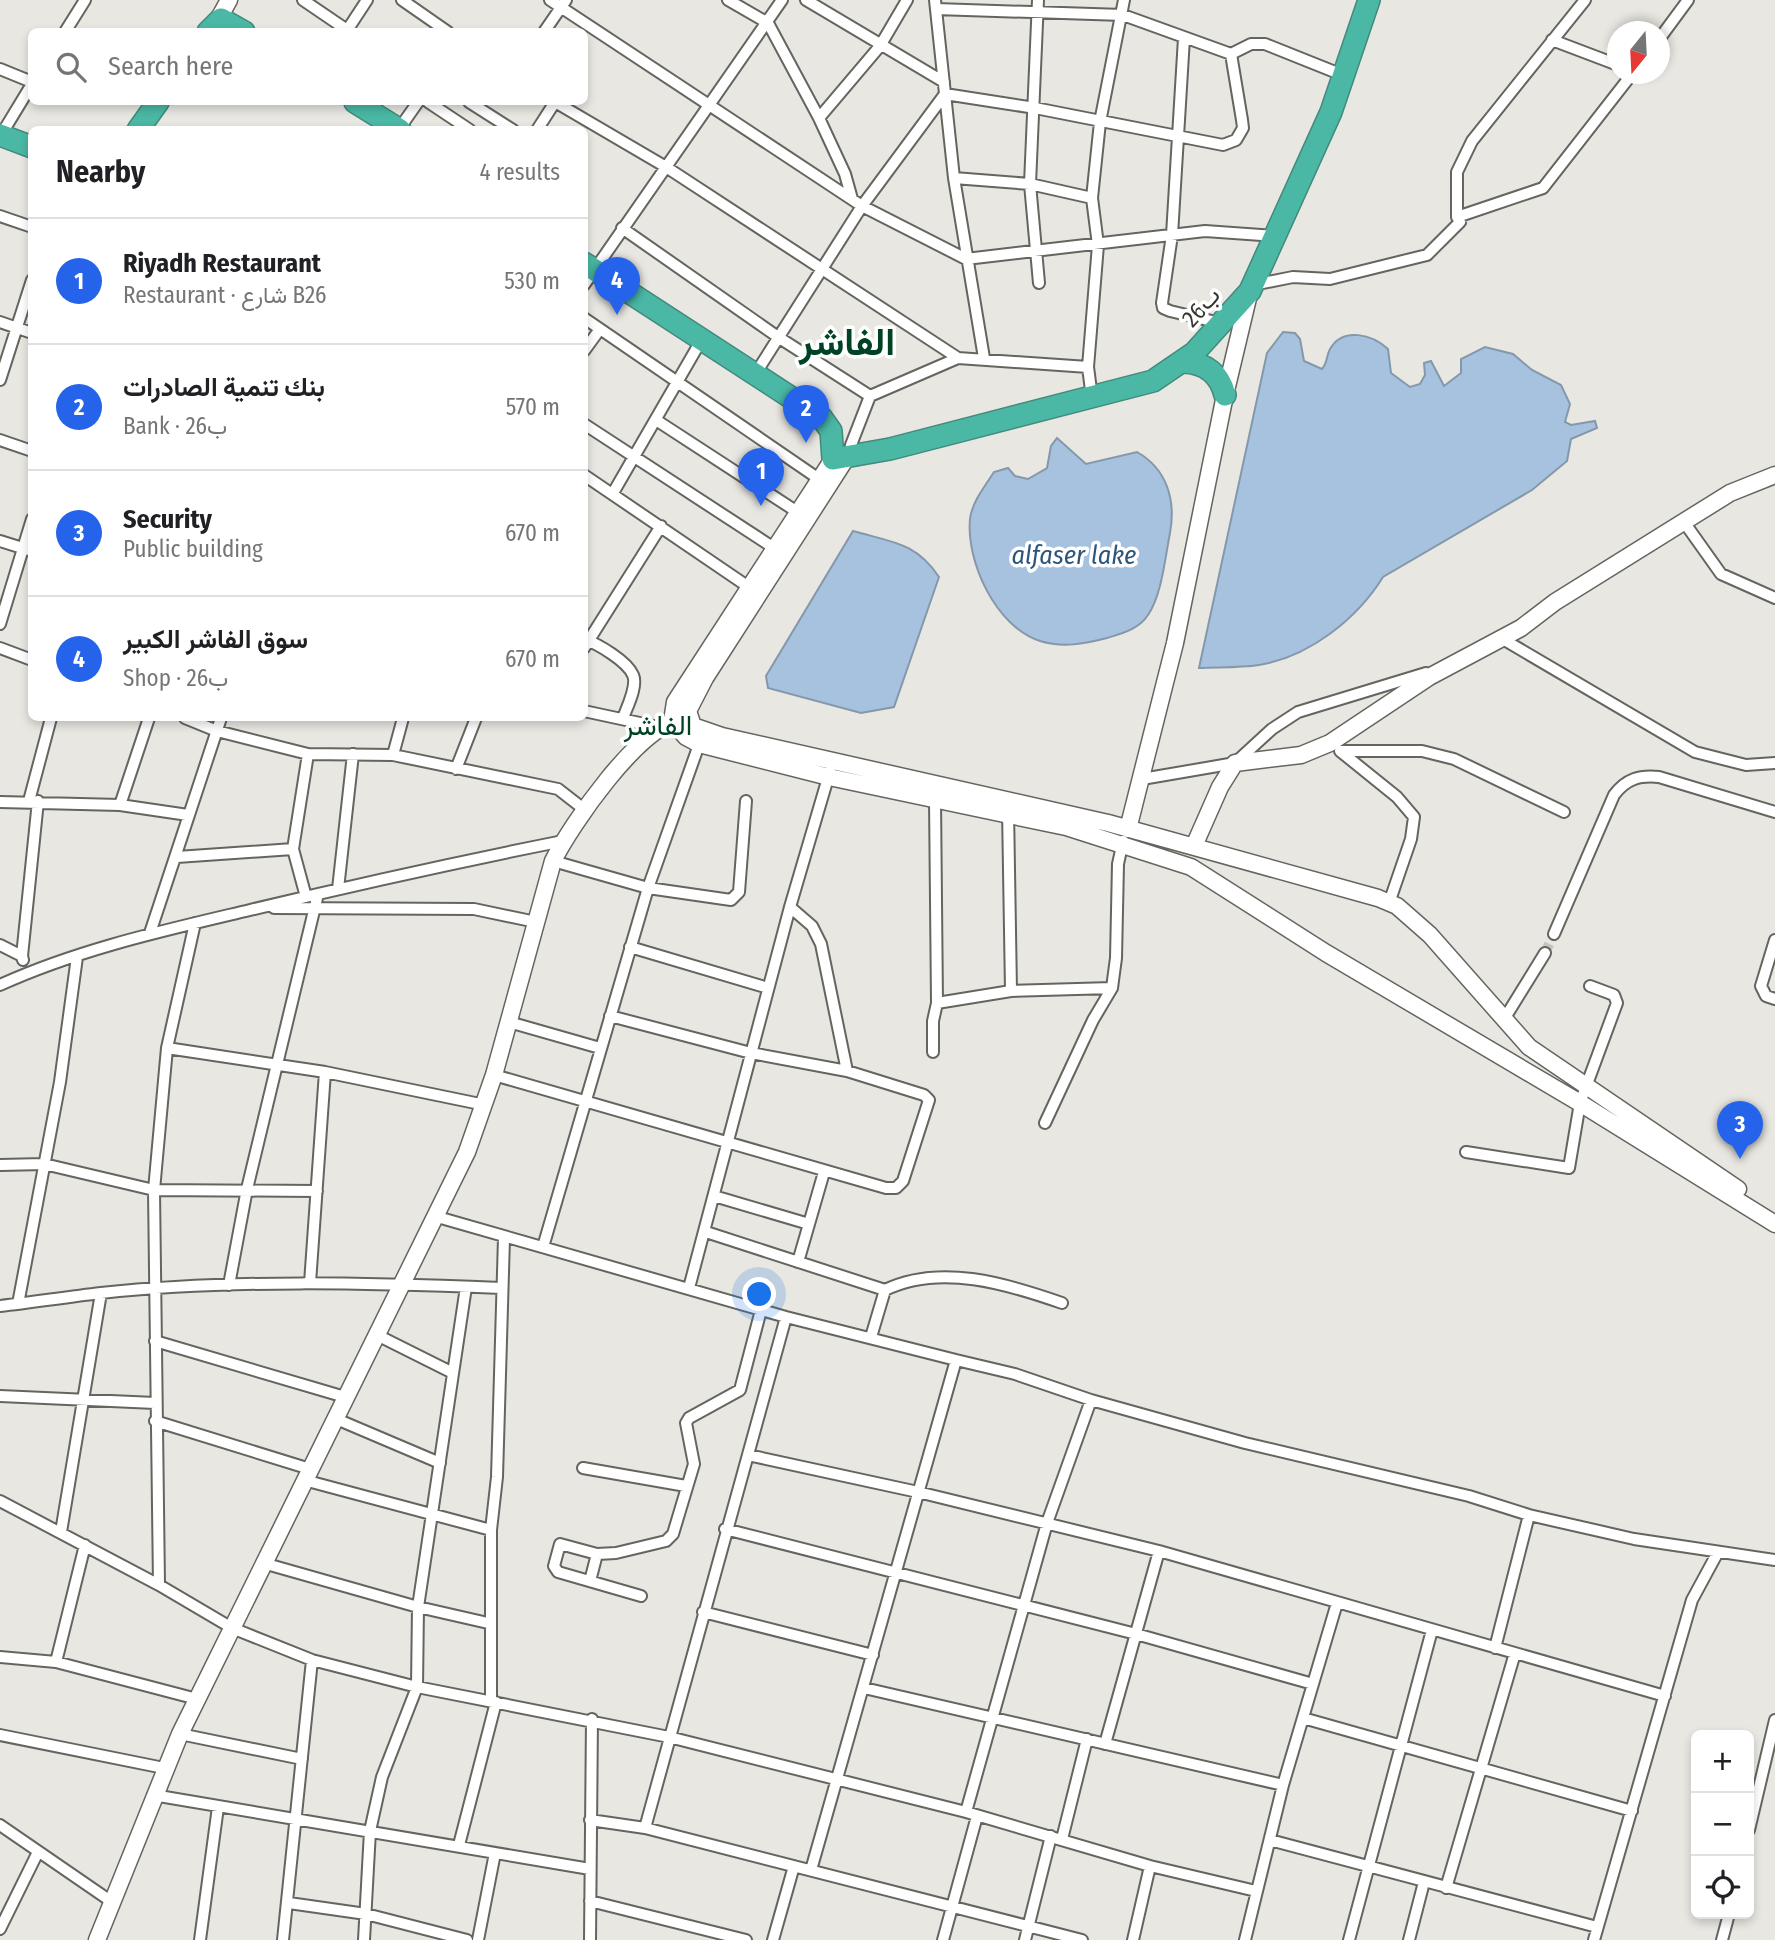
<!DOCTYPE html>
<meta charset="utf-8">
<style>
body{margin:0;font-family:"Fira Sans Condensed",Vazirmatn,sans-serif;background:#f2f2f2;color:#202124}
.controls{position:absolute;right:21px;bottom:21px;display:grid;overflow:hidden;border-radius:10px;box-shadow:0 4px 10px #0003}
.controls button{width:63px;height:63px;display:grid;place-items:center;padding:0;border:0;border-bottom:2px solid #e0e0e0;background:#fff;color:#202124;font:35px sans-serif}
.compass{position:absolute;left:1607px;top:21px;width:63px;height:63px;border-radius:50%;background:#fff;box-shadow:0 4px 10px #0003;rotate:198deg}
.you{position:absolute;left:760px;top:1295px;width:24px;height:24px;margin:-18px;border:5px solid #fff;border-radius:50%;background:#1a73e8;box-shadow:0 0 0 10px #1a73e833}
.badge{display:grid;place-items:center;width:46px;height:46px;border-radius:50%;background:#2563eb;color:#fff;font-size:23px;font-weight:700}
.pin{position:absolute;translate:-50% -58px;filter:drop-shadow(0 2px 4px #0008)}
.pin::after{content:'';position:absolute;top:37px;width:24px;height:21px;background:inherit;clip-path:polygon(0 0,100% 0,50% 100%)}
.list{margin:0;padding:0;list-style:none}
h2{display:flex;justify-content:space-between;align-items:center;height:91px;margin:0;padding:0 28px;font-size:30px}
h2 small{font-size:23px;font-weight:400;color:#757577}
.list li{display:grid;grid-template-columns:46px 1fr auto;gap:21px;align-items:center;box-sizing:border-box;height:126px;padding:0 28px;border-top:2px solid #e0e0e0}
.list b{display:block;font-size:26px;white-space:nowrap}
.list p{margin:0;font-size:23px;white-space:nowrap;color:#757577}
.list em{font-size:23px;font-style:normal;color:#757577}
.icon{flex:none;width:38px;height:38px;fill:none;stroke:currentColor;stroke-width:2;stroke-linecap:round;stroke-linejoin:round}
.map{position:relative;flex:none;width:1775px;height:1940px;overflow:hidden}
.search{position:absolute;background:#fff;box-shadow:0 4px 10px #0003;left:28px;top:28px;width:560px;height:77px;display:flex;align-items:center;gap:18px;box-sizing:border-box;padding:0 24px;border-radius:10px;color:#757577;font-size:26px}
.panel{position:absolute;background:#fff;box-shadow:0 4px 10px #0003;left:28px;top:126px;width:560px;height:595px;border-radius:10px}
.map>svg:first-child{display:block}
.water{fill:#a7c2de;stroke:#8598ab;stroke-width:2}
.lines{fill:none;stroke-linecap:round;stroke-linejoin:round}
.street-tunnel{stroke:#c5c3bf;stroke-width:10;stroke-dasharray:10 5;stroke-linecap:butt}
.street-casing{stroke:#65645f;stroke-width:14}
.secondary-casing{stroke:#65645f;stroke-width:19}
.highway-casing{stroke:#438a7d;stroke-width:24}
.street{stroke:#fff;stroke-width:10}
.secondary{stroke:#fff;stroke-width:16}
.highway{stroke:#4ab8a5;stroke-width:21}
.labels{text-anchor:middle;stroke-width:7;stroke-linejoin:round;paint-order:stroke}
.street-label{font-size:24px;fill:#353533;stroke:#fff}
.water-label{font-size:26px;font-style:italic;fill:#2b557b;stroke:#fff}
.quarter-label{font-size:28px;fill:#004224;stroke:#fff}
.town-label{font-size:38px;font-weight:bold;fill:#004224;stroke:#fff}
</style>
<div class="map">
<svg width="1775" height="1940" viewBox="0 0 1775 1940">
<rect width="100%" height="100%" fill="#e9e7e2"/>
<path class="water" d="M1283,332L1295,333L1300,339L1304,361L1322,369C1328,362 1326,356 1330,349C1343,326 1373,335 1388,349L1391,373L1410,387L1420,384L1425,375L1424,363L1431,361L1444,386L1461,373V359L1485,347L1513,354L1532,370L1561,385L1570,404L1565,422L1571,425L1595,421L1597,428L1571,439L1567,461L1532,490L1383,577C1357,619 1309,657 1259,665C1239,668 1219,667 1199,668L1267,353Z
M1057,438L1086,464L1137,452C1167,469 1176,500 1170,533C1165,558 1162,594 1148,615C1139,629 1123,633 1107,638C1084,644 1063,648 1040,641C996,627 966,562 970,519C972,502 985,486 994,472L1008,468L1015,476L1028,479L1047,468L1051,446Z
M853,531C891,542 916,542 939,577L894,707L861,713L768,688L766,676Z"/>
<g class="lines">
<path class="street-tunnel" d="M1545,953L1554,934"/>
<g class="street-casing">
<path id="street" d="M303,0L350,32
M402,0L448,32
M550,0L862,206L966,259L1205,231L1274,236
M728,0L768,23L819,118L845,174L852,199
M806,0L944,82
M935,0L954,178L984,358
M1038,0L1030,184L1039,283
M936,9L1123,15L1231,54L1251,44H1265L1345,76
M65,32L85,0
M346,32L367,0
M544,32L566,0
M1184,38L1172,235L1162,303L1163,308L1170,311L1220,323
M1660,38L1688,0
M1552,40L1618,65
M0,69L32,82
M428,102L470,130
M469,102L513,130
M555,102L666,167L958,358L1088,367
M819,118L880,46L907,0
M399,129L418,102
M537,130L555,102
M1,135L32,84
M954,178L1030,184L1092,198
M0,216L32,227
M1457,217V172L1472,141L1585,0
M622,228L778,337L870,396
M584,285L782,0
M1253,285L1293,277L1330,279L1427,255L1460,222L1457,217L1543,188L1632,74
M584,318L819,479
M0,322L32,333
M584,351L600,329
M761,365L862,206L945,94L1035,108L1223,145L1236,140L1243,128L1242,120L1231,54
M0,380L32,280
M1092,398L1088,367L1098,245L1092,198L1100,122L1124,0
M656,420L802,515
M584,424L774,548
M0,440L32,451
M851,445L870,396L958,358
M584,475L753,590
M613,493L702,339
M1684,522L1721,574L1775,598
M0,541L32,551
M0,624L32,519
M1501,638L1695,752L1746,765L1775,763
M584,639C598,644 627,661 633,675C638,686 627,707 623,718
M0,648L32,660
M584,648L661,526
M584,711L663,728
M185,718L217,731L308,754L393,755L558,789L585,810
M1340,751L1397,797L1414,817L1411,839L1389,903
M1341,751H1422L1454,759L1564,812
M393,755L403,718
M456,769L476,718
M1142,779L1235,763L1272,729L1298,712L1426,673
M29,801L51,718
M0,802L120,805L188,815
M120,805L149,718
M1008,809L1011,991
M293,849L308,754
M177,857L293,849L306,897
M553,861L648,888L731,900L739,892L746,801
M338,889L353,754
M790,907L812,926L821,944L847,1071
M274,908L474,909L536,922
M150,933L221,718
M1554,934L1614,795C1626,779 1639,775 1659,777L1775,812
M1775,940L1761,986L1766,996L1775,999
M0,945L22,956L23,960
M630,947L768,988
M22,956L38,801
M0,985C79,949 166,930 250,910C354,885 458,862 563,841
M937,1003L1011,991L1112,988
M1503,1021L1545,953
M509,1022L600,1048
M167,1048L325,1072L485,1105
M933,1052V1021L937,1003L935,799
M494,1075L886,1188H896L903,1181L929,1100L924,1095L847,1071L751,1053L610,1016
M1045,1123L1093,1020L1112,988L1116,958L1118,864L1123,841
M1466,1152L1569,1168L1580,1103L1617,1003L1614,995L1590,986
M0,1165L44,1164L154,1190L317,1191
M714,1196L809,1224
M434,1216L786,1317L956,1360L811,1870
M706,1232L885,1290L871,1337
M543,1247L648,888L701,739
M798,1262L824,1172
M310,1283L325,1072
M229,1285L247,1189L318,894
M689,1288L790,907L830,771
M885,1290C940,1263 1008,1284 1062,1303
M18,1304L60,1082L77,957
M0,1306C34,1302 67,1297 101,1293C234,1279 368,1283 501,1288
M377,1335L451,1372
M155,1341L345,1397
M956,1360L1015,1374L1091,1400L1245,1443L1469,1496L1529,1515L1634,1539L1775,1560
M0,1396L155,1403
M334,1418L440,1463
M155,1421L310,1469
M748,1455L918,1492L1159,1551L1665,1696
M583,1468L686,1486
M304,1480L491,1530
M0,1501L159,1585L232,1628L312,1660L417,1687L669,1737L966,1812L1150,1866L1256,1891
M725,1529L1136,1634L1313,1684
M61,1532L101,1293
M263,1563L418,1607L488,1623
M590,1581L597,1554
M159,1585L154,1190L167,1048L195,923
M641,1596L558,1572L554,1566L560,1544L597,1554L616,1553L666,1541L673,1534L694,1464L686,1423L689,1418L740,1390L761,1310
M703,1612L873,1655
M1495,1648L1529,1515
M0,1657L56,1662L197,1699
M56,1662L85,1545
M864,1688L1283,1785
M491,1701V1530L497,1477L504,1238
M1303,1718L1632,1811
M180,1734L302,1759
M0,1735L164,1768
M1105,1744L1159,1551
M153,1795L590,1869
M966,1812L1047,1523L1091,1400
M590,1820L645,1828L1082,1940
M0,1825L112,1902
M645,1828L786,1317
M1749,1830L1775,1720
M1062,1839L1087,1739
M1270,1840L1597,1927
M459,1845L496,1702
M1446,1888L1515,1653
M590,1901L746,1940
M289,1903L366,1914L467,1940
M0,1929L38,1852
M200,1940L218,1807
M283,1940L312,1660
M364,1940L370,1831L382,1777L417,1687L418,1607L466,1287
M478,1940L495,1853
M590,1940L592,1719
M773,1940L794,1866
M943,1940L977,1816
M1025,1940L1051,1836
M1133,1940L1150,1866
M1245,1940L1283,1785L1337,1603
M1349,1940L1432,1630
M1409,1940L1424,1882
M1594,1940L1692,1600L1718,1552
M1722,1940L1729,1914"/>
</g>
<g class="secondary-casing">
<path id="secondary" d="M218,20L229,0
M833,459L675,702L672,721L686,737L699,744L829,777L1066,827L1191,867L1326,953L1580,1103L1775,1224
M845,460L705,678L688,711L693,726L722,736L1108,823L1378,898L1397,906L1430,935L1529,1047L1738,1189
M1128,829L1175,643L1225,395L1249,294
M1194,846L1220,787L1235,763L1301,755L1330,743L1429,677L1521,628L1555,602L1730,493L1775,475
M97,1940L180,1734L467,1152L494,1075L553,861C571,825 638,727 680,720"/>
</g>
<g class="highway-casing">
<path id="highway" d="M208,32L221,19L244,32
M355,102L400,130
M138,130L158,102
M0,135L32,147
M584,263L821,417L831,431L833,459L890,449L1153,381L1194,353L1250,291L1331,112L1369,0
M1184,362C1206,363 1220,374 1225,395"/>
</g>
<use href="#street" class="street"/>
<use href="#secondary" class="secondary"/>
<use href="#highway" class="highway"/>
</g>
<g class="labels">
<g class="street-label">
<text transform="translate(1201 307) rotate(-48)" y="8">26ب</text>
</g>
<g class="water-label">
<text x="1074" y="564">alfaser lake</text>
</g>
<g class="quarter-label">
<text x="658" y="735">الفاشر</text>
</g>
<g class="town-label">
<text x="847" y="355">الفاشر</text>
</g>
</g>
</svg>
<div class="controls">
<button>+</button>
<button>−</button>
<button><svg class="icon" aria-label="locate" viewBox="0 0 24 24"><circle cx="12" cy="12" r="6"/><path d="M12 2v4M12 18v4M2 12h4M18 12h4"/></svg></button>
</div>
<svg class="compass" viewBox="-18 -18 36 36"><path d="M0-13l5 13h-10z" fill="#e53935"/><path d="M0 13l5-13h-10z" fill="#757577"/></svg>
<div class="you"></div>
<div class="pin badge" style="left:761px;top:506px">1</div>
<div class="pin badge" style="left:806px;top:443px">2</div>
<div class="pin badge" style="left:1740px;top:1159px">3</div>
<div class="pin badge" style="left:617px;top:315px">4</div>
<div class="search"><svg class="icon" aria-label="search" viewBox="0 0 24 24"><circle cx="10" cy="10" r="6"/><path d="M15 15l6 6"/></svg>Search here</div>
<section class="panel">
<h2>Nearby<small>4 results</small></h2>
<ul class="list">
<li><span class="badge">1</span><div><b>Riyadh Restaurant</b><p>Restaurant · شارع B26</p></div><em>530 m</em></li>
<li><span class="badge">2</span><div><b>بنك تنمية الصادرات</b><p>Bank · 26ب</p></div><em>570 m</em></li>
<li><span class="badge">3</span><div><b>Security</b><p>Public building</p></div><em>670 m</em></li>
<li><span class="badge">4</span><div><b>سوق الفاشر الكبير</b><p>Shop · 26ب</p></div><em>670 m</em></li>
</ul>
</section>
</div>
